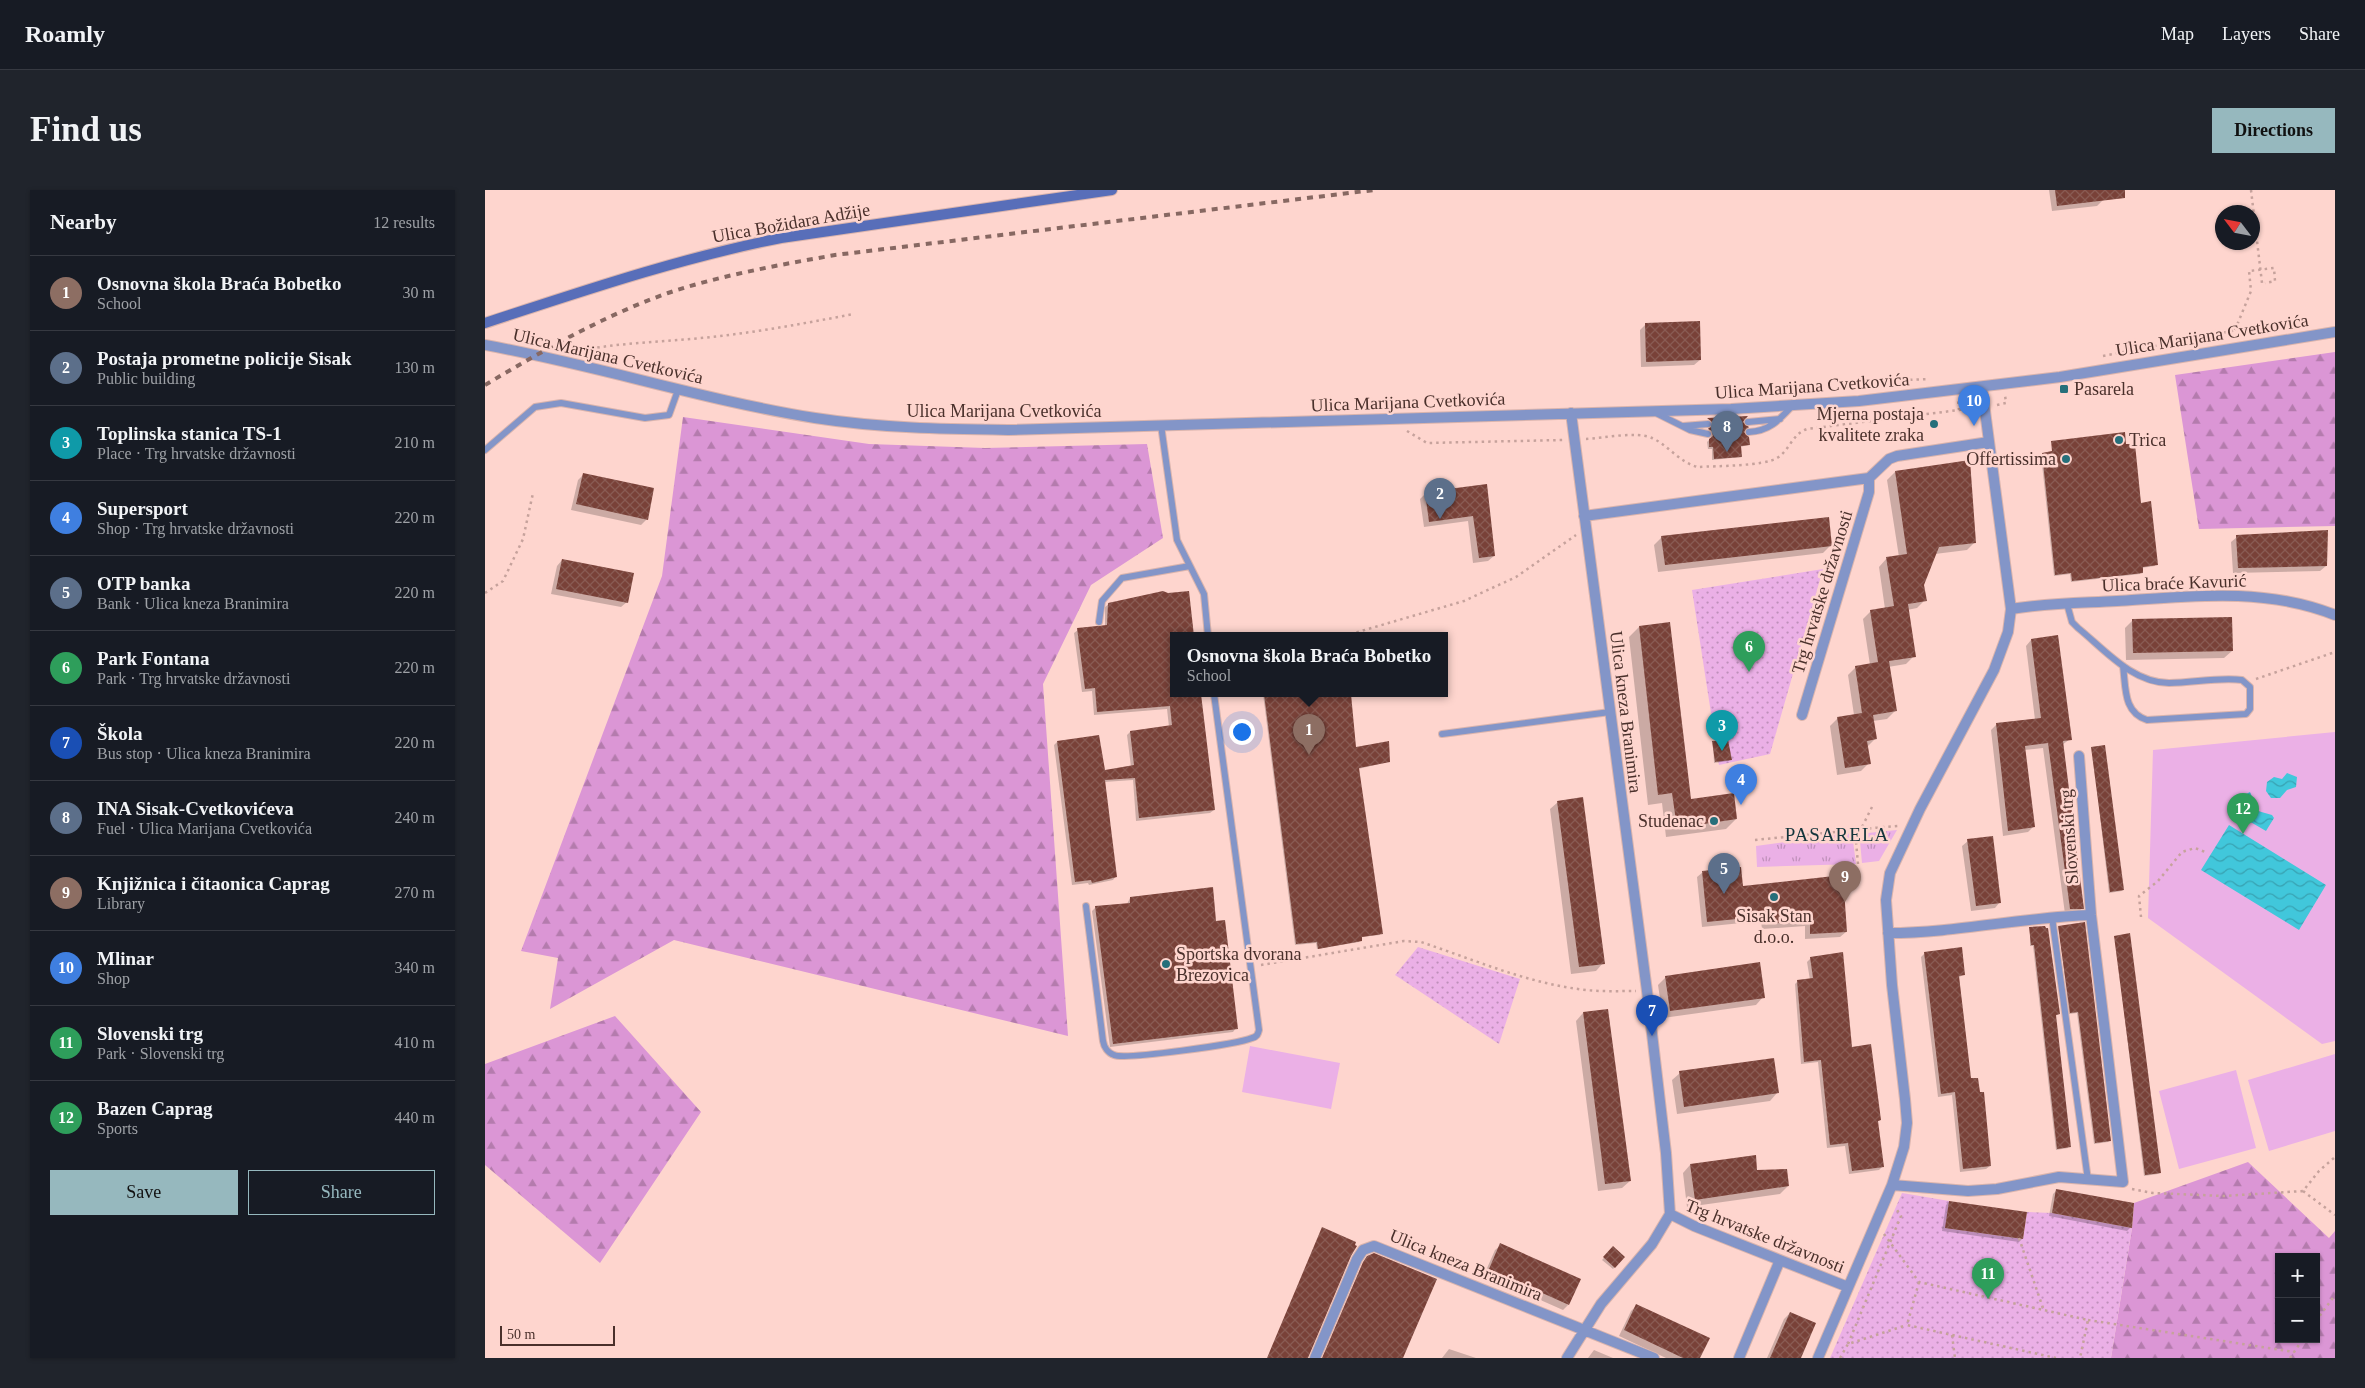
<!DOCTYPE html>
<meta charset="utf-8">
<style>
body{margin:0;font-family:"Times New Roman",serif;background:#20242c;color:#f1f3f6}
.controls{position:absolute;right:15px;bottom:15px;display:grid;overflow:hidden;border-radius:0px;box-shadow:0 1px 4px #0004}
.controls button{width:45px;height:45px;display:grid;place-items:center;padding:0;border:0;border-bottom:1px solid #363941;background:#171b24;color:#f1f3f6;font:25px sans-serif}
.compass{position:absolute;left:1730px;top:15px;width:45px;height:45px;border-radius:50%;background:#171b24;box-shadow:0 1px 4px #0004;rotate:302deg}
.scale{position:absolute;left:15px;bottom:12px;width:115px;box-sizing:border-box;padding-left:5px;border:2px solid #4a302b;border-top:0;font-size:14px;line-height:18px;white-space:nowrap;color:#4a302b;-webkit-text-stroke:4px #fed5ce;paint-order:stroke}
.you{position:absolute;left:756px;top:541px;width:18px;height:18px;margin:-12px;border:4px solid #fff;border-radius:50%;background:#1a73e8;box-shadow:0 0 0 8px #1a73e833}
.badge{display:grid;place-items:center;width:32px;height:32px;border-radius:50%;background:#96b8be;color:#fff;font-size:16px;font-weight:700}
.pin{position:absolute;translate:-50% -41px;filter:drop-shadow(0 1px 2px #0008)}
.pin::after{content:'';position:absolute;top:26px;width:18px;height:15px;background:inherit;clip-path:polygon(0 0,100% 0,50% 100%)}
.popup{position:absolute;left:685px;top:442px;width:278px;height:65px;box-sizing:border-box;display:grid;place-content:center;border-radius:0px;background:#171b24;filter:drop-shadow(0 1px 4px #0005);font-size:16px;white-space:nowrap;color:#9ea1a6}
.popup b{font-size:19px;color:#f1f3f6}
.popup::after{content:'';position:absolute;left:50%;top:100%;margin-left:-10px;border:10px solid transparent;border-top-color:#171b24}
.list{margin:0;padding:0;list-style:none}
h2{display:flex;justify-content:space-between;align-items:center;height:65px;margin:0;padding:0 20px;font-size:21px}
h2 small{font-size:16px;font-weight:400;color:#9ea1a6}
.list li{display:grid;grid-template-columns:32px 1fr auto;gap:15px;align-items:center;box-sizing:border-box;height:75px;padding:0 20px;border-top:1px solid #363941}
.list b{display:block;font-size:19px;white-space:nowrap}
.list p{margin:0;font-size:16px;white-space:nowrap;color:#9ea1a6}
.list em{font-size:16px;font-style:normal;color:#9ea1a6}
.actions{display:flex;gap:10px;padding:15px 20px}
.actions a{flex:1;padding:11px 0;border:1px solid #96b8be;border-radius:0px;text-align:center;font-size:18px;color:#96b8be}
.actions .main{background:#96b8be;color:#111}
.map{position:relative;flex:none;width:1850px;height:1168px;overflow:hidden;border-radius:0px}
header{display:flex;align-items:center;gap:30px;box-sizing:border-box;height:70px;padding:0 25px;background:#171b24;border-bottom:1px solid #363941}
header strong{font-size:24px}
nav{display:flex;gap:28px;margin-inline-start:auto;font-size:18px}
.intro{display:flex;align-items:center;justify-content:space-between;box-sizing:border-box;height:120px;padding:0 30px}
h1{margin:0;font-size:35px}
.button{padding:12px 22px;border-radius:0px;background:#96b8be;color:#111;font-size:18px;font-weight:700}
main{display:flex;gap:30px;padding:0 30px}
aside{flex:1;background:#171b24;border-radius:0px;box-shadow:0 1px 4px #0004}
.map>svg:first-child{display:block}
.grass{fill:url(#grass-tufts)}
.forest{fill:url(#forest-firs);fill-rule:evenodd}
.park{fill:url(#park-dots)}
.pitch{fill:#ebb0e6}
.water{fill:url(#water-waves)}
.shadow{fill:#0003}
.building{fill:url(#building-cross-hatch)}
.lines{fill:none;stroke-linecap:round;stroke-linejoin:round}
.lane-casing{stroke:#dab4ad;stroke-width:8}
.street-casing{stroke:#dab4ad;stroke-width:12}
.secondary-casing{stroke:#dab4ad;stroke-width:12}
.path{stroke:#c6a29c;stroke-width:2.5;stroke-dasharray:2.5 4;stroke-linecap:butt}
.lane{stroke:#8395c8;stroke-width:6}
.street{stroke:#8395c8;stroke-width:10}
.secondary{stroke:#586eb9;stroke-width:10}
.rail{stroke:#876862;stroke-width:4;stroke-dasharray:6 6;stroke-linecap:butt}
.path-bridge{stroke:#c6a29c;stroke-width:2.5;stroke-dasharray:2.5 4;stroke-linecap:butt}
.poi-dot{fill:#266f7a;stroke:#fed5ce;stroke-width:2}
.labels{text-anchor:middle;stroke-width:5;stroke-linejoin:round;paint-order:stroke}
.street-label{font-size:18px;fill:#4a302b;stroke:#fed5ce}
.poi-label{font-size:18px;fill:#4a302b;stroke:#fed5ce;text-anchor:start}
.neighbourhood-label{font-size:19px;letter-spacing:1px;fill:#13353b;stroke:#fed5ce}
</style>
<header>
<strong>Roamly</strong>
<nav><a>Map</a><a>Layers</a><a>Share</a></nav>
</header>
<div class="intro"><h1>Find us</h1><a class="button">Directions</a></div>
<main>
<aside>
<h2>Nearby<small>12 results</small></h2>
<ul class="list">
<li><span class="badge" style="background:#8d6e63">1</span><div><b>Osnovna škola Braća Bobetko</b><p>School</p></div><em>30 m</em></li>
<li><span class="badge" style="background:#5c6f8a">2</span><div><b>Postaja prometne policije Sisak</b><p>Public building</p></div><em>130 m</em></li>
<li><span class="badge" style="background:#0f9aa8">3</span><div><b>Toplinska stanica TS-1</b><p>Place · Trg hrvatske državnosti</p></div><em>210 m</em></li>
<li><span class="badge" style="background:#3f7fe0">4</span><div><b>Supersport</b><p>Shop · Trg hrvatske državnosti</p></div><em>220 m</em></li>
<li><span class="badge" style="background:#5c6f8a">5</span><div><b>OTP banka</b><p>Bank · Ulica kneza Branimira</p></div><em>220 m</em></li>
<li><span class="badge" style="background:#2e9e5b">6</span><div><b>Park Fontana</b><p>Park · Trg hrvatske državnosti</p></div><em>220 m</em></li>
<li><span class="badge" style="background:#1a4fb4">7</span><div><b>Škola</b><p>Bus stop · Ulica kneza Branimira</p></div><em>220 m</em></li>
<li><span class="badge" style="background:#5c6f8a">8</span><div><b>INA Sisak-Cvetkovićeva</b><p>Fuel · Ulica Marijana Cvetkovića</p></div><em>240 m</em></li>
<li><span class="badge" style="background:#8d6e63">9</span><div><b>Knjižnica i čitaonica Caprag</b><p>Library</p></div><em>270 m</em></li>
<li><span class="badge" style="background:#3f7fe0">10</span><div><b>Mlinar</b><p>Shop</p></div><em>340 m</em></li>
<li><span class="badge" style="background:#2e9e5b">11</span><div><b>Slovenski trg</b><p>Park · Slovenski trg</p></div><em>410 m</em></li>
<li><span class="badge" style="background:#2e9e5b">12</span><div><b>Bazen Caprag</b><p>Sports</p></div><em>440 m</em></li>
</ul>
<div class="actions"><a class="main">Save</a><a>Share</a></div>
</aside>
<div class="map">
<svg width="1850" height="1168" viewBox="0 0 1850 1168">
<defs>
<pattern id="grass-tufts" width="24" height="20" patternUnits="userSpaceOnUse" patternTransform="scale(1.25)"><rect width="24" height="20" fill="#ebb0e6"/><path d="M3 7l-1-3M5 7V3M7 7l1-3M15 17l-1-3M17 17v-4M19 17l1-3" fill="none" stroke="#c090bb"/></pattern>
<pattern id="forest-firs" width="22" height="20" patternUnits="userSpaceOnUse" patternTransform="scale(1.25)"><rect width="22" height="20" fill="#db96d5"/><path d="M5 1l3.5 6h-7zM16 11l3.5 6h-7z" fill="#b47bad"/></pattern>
<pattern id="park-dots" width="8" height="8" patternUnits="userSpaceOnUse" patternTransform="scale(1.25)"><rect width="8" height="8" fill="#ebb0e6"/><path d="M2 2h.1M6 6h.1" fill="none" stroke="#c090bb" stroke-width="1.8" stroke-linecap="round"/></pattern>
<pattern id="water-waves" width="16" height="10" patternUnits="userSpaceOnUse" patternTransform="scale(1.25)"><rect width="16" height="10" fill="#41c7db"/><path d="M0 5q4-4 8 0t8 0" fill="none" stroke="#38a2b2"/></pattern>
<pattern id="building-cross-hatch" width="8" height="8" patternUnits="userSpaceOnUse" patternTransform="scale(1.25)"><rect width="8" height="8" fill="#794138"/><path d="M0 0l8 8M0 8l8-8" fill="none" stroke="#895b53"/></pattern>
</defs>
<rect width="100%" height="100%" fill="#fed5ce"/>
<path class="grass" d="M1412,640L1394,671L1377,673L1375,651L1383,650V643Z
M1367,643L1371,674L1272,677L1271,656Z"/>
<path class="forest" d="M1850,162V336L1714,339L1690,185Z
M198,227L384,254L500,258L662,254L678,348L606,395L558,494L583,846L189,750L65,819L73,768L36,761L177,386Z
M130,826L216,922L115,1073L0,975V874Z
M1763,972L1844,1048L1850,1041V1168H1626L1647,1038L1649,1013ZM1794,1067H1831V1149H1794Z"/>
<path class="park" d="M1338,379L1285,564L1234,575L1207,400Z
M933,757L1035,789L1014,854L910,785Z
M1417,1003L1464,1011L1461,1038L1538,1049L1542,1022L1567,1023L1647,1038L1626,1168H1345Z"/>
<path class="pitch" d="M1850,542V851L1837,854L1663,728L1668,560Z
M765,856L855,873L846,919L757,902Z
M1850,864V941L1784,961L1763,890Z
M1751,880L1771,958L1694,979L1674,901Z"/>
<path class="water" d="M1802,583L1812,587L1811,597L1802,600L1795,608H1786L1781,601L1782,592L1789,587L1797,589Z
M1765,602L1773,621L1787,625L1789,628L1781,641L1750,623L1761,604Z
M1744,635L1841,695L1814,740L1716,680Z"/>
<path class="shadow" d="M1564,0H1616L1618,10L1612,16L1567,21Z
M1161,134L1215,170L1209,175L1156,177L1155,140Z
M1260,227L1256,232L1257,242L1263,255L1255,257L1256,267L1227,270V259H1223L1222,252L1226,248L1223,241L1227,236L1222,231Z
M1567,252L1640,256L1670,376L1656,378L1655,384L1586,392L1585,384L1569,386L1556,265L1567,263Z
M1410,282L1490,352L1482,360L1450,364L1438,395L1440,410L1432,418L1422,420L1429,466L1421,474L1403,477L1410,521L1402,529L1388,531L1390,549L1382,557L1384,573L1376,581L1352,585L1345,536L1353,528L1369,525L1363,485L1371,477L1385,475L1378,429L1386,421L1400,419L1394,377L1402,368L1414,367L1402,290Z
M98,285L162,329L156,335L86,320L93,290Z
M1001,295L1009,366L1003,371L988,373L983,331L939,337L935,309L941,303Z
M1177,347L1346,355L1338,363L1173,382L1169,355Z
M1752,347L1841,376L1835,381L1748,383L1746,352Z
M77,370L142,412L136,417L66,404L72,376Z
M702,402L708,446H689V504H715L729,620L725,623L651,631L648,590L619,592L631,686L628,690L604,695L603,693L587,695L569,555L572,552L619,581L646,577L642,545L645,542L684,537L682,519L609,525L607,501L597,502L589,443L593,440L620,436V417L624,414Z
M1648,430L1747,461L1739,468L1641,470L1640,438Z
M1154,437L1205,611L1251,629L1241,639L1181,647L1177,613L1163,615L1144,447Z
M1546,450L1585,549L1577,555L1597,718L1592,724H1580L1558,558L1539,560L1549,636L1543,642L1518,646L1506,540L1511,535L1550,530L1541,456Z
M778,504H865L870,558L903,572L873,579L895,745L876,747L874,752L832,759L831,753L810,755Z
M1228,553L1245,569L1244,571L1229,573Z
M1607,558L1638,700L1637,701L1624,703Z
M1073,612L1118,773L1111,781L1086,784L1065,619Z
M1483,651L1515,712L1510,718L1486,721L1477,656Z
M1218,682L1256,697L1361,742L1355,747L1320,749V736L1277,739L1276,731L1217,737L1212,687Z
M645,708L730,732L751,838L748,842L625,857L607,721L610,718L642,714Z
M1574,738L1625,950L1623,952L1609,954L1592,823L1584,824Z
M1545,739L1574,824L1570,826L1583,958L1571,960L1548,756H1545Z
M1630,747L1675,983L1673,984L1659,986Z
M1439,764L1479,784L1473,788L1485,890L1505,976L1501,979L1475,982L1467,905L1453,907L1436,767Z
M1326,768L1366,858L1395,930L1392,932L1398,976L1394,980L1364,984L1360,956L1342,958L1333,872L1316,874L1310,794L1313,791L1325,790L1322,772Z
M1181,787L1278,807L1271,815L1178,828L1173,795Z
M1098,823L1145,991L1137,998L1113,1001L1091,831Z
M1195,883L1292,903L1285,911L1192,924L1187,890Z
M1205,975L1271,982L1303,996L1295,1004L1202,1017L1198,983Z
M1571,1001L1646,1037L1642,1041L1564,1026L1568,1004Z
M1464,1012L1537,1049L1534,1052L1457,1041L1461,1015Z
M1016,1055L1083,1115L1078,1120L999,1085L1010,1060Z
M1128,1058L1138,1067L1128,1079L1117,1070Z
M1152,1115L1223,1149L1214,1168H1181L1134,1146L1146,1121Z
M1305,1123L1330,1134L1314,1168H1282L1299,1129Z
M964,1159L991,1168H957Z
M1109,1160L1128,1168H1103Z"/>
<path class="building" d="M1570,0H1640V8L1572,16Z
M1215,131L1216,170L1161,172L1160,133Z
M1263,226L1258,232L1264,237L1259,242L1264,247L1265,255L1256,256L1257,267L1229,269L1228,257H1224V249L1228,246L1227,241L1223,239L1228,233L1222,228Z
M1640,242L1641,254H1650L1656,313L1666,311L1673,375L1658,377V383L1587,391L1586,383L1570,385L1557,263L1567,261L1566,251Z
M1485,270L1491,353L1454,357L1439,395L1442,411L1423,414L1431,467L1404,471L1412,521L1388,525L1392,549L1382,551L1386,574L1360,578L1352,527L1377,523L1370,476L1393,472L1385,420L1409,416L1401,367L1422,364L1410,281Z
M98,283L169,298L163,330L91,314Z
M1002,294L1010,366L994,368L988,326L944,332L940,302Z
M1344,327L1347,356L1180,375L1176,346Z
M1843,340L1842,376L1753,378L1751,345Z
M77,369L149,383L143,413L71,399Z
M678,401L683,403L704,401L709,446H689V504H716L730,620L654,628L650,588L620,590L632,687L607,693L606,690L590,692L572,551L614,545L620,580L649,575L645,541L687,535L685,516L612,522L610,498L600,499L592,438L622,435L623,413Z
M1747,427L1748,461L1648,463L1647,429Z
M1185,432L1206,609L1249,603L1252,629L1192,638L1187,603L1173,605L1154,436Z
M1573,445L1587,550L1578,551L1599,719H1585L1563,553L1540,556L1550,637L1523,641L1511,533L1556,528L1546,449Z
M779,504H866L871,557L904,551L905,572L874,578L898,744L877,747V751L833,759L832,752L811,754Z
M1243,550L1247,570L1230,572L1227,551Z
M1620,555L1639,700L1625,702L1606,557Z
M1098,607L1120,774L1094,777L1072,611Z
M1508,646L1516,713L1491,716L1482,649Z
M1256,677L1258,696L1358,685L1362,742L1325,744V731L1282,734L1281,726L1222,732L1217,681Z
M728,697L731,731L740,730L753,839L628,854L610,716L645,713V707Z
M1600,732L1626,951L1610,953L1593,822L1585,823L1573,736Z
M1560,736L1561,738H1563L1575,824L1571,825L1586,957L1572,959L1549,755H1546L1544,737Z
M1645,743L1676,983L1660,985L1629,746Z
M1477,757L1480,785L1474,786L1486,888H1493L1495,902H1499L1506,976L1478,979L1470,902L1456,904L1439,762Z
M1358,762L1367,857L1386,854L1396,930L1393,931L1399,977L1367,981L1363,953L1345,955L1336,870L1319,872L1312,790L1328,788L1325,767Z
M1275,772L1280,808L1185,821L1180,786Z
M1123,819L1146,991L1120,994L1098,822Z
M1289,868L1294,903L1199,917L1194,881Z
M1271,965L1272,980L1302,979L1304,996L1210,1010L1205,974Z
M1571,999L1649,1013L1647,1038L1567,1023Z
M1464,1011L1542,1022L1538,1049L1460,1038Z
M837,1037L871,1052L870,1055L872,1056L866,1066L823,1168H782Z
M1015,1053L1096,1089L1084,1115L1004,1079Z
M1128,1056L1140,1067L1130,1078L1118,1067Z
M889,1063L952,1089L918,1168H837L878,1072L882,1066Z
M1151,1114L1225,1148L1215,1168H1198L1139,1140Z
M1305,1122L1331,1133L1316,1168H1285Z"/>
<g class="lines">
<g class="lane-casing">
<path id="lane" d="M1171,223L1205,240L1223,244
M1263,232L1295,229
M676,235L692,350L719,404L723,446
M1198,236L1223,234
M1264,242C1285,241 1294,230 1308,215
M0,260L50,217L76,213L160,228L184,225L193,200
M1582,414L1587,432L1593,438C1619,459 1647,493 1684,493C1708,493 1733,487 1757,490L1765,497V519L1761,524L1662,530C1638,522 1641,498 1638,476
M614,432L617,411L637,388L705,376
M957,544L1125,522
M601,716L618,851C619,857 623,863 629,865C640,870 753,854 767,848C772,847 773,844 774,840L729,504
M1567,727L1603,990"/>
</g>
<g class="street-casing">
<path id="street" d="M0,155C111,175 218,210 330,228C394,238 458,239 523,240L1246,219L1374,211L1575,187L1850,142
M1099,326L1384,288L1404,269L1412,266L1504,252
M1526,419C1561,413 1597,413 1632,411C1706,406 1780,397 1850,425
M1317,525L1384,302V288
M1403,743C1471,743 1538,727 1606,725
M1407,995L1483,1001L1512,999L1574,987L1638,992L1606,725L1594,566
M1185,1024L1209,1036L1363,1097
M830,1168L872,1069L878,1060L889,1056L1169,1168
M1082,1168L1116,1114L1167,1054L1185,1024L1181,963L1162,801L1086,223
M1254,1168L1295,1070
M1333,1168L1407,995L1419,957L1422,933L1420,909L1407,795L1401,710L1405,683L1435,619L1509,480L1523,442L1526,419L1497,198"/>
</g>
<g class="secondary-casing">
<path id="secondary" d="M0,133C98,101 195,68 296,48L627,0"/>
</g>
<path class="path" d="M1750,140L1766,101L1764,81L1789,78L1790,91L1780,93
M93,161C137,152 181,152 226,147C274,142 321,133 369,124
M1618,166L1778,135
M1399,191L1444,189
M1512,215L1521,213L1520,205
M1474,220L1487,218
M922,241L942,253L1078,250
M1101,249C1119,248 1151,241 1167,248C1183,255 1195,273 1213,277C1230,276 1280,276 1292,268C1305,260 1307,244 1322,239L1474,220L1473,210
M0,403L18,391L38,349L48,303
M859,446L979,411L1031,387L1091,345
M1771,489L1850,462
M1387,617L1376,639L1413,636
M1270,650L1370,640
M1373,674L1370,640L1376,639
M1656,727L1654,706L1673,691L1697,662L1710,658L1720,662
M776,775L919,751L936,752C987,769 1040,792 1093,799C1112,802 1132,801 1151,801
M1647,999L1668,1003L1739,1006L1818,1001L1834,981L1850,967
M1818,1001L1850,1025
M1399,1044L1434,1092L1603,1130L1595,1168
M1534,1048L1559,1121
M1434,1092L1422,1135L1571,1168
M1603,1130L1809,1162
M1831,1131L1850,1105
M1467,1145L1470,1168
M1363,1154L1416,1026L1410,1017
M1355,1168L1363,1154L1422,1135
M1805,1168L1818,1149"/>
<use href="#lane" class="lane"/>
<use href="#street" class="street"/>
<use href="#secondary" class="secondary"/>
<path class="rail" d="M0,195C59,160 118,126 183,103C237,85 294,75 350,65L889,0"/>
<path class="path-bridge" d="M1766,0L1777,93H1780"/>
</g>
<g class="poi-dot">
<rect x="1574" y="194" width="10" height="10" rx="2.5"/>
<circle cx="1449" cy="234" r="5"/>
<circle cx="1634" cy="250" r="5"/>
<circle cx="1581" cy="269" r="5"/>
<circle cx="1229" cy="631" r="5"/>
<circle cx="1289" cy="707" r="5"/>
<circle cx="681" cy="774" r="5"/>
</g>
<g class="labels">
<g class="street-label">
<text transform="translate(306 33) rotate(-10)" y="6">Ulica Božidara Adžije</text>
<text transform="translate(1727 145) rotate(-9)" y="6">Ulica Marijana Cvetkovića</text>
<text transform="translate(123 166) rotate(13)" y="6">Ulica Marijana Cvetkovića</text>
<text transform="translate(1327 196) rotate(-4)" y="6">Ulica Marijana Cvetkovića</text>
<text transform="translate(923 212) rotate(-2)" y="6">Ulica Marijana Cvetkovića</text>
<text x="519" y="227">Ulica Marijana Cvetkovića</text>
<text transform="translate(1689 393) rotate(-2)" y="6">Ulica braće Kavurić</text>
<text transform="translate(1337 402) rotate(-73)" y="6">Trg hrvatske državnosti</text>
<text transform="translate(1141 522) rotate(83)" y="6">Ulica kneza Branimira</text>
<text transform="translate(1584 647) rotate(-94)" y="6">Slovenski trg</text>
<text transform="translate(1280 1046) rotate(22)" y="6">Trg hrvatske državnosti</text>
<text transform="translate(981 1075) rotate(22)" y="6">Ulica kneza Branimira</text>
</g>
<g class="poi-label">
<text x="1589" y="205">Pasarela</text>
<text x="1439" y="230" text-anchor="end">Mjerna postaja<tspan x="1439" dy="21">kvalitete zraka</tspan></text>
<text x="1644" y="256">Trica</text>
<text x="1571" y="275" text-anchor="end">Offertissima</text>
<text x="1219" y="637" text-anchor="end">Studenac</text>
<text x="1289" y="732" text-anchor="middle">Sisak Stan<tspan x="1289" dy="21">d.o.o.</tspan></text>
<text x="691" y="770">Sportska dvorana<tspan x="691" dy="21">Brezovica</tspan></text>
</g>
<g class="neighbourhood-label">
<text x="1352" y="651">PASARELA</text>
</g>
</g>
</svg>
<div class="controls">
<button>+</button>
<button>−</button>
</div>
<svg class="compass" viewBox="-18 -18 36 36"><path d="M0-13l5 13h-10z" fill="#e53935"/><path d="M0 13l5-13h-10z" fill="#9ea1a6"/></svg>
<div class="scale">50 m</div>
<div class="you"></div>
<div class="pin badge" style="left:824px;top:565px;background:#8d6e63">1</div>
<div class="popup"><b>Osnovna škola Braća Bobetko</b>School</div>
<div class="pin badge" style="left:955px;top:329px;background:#5c6f8a">2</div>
<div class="pin badge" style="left:1237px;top:561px;background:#0f9aa8">3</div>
<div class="pin badge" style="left:1256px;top:615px;background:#3f7fe0">4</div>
<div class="pin badge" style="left:1239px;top:704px;background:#5c6f8a">5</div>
<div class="pin badge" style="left:1264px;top:482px;background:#2e9e5b">6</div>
<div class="pin badge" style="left:1167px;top:846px;background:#1a4fb4">7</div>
<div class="pin badge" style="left:1242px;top:262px;background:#5c6f8a">8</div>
<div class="pin badge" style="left:1360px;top:712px;background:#8d6e63">9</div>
<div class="pin badge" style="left:1489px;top:236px;background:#3f7fe0">10</div>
<div class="pin badge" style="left:1503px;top:1109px;background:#2e9e5b">11</div>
<div class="pin badge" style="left:1758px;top:644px;background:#2e9e5b">12</div>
</div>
</main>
